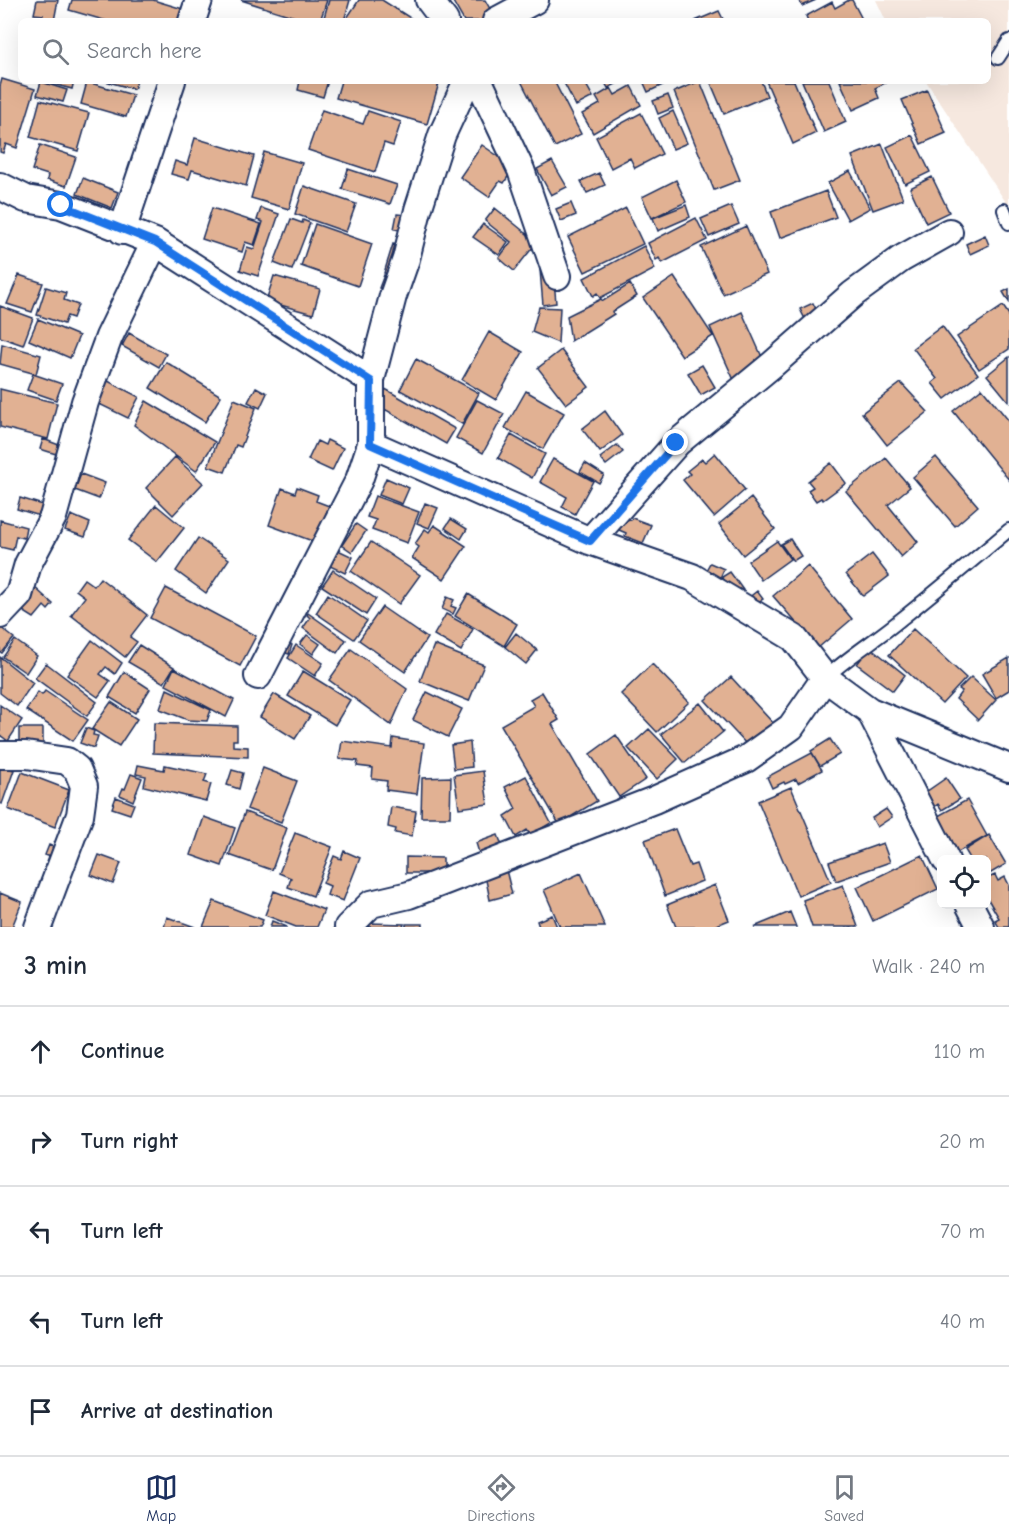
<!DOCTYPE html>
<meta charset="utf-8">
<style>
body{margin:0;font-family:"Comic Neue",sans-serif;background:#f6f6f7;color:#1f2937}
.controls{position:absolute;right:18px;bottom:18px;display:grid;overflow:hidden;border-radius:9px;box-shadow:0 6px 24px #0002}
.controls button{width:54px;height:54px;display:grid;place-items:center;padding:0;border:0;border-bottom:2px solid #e0e1e3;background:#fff;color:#1f2937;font:30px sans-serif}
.stop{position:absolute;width:18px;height:18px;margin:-14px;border:4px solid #1a73e8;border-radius:50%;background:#fff}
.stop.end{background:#1a73e8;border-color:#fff;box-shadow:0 2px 6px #0008}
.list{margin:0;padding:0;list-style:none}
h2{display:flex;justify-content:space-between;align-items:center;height:78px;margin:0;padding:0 24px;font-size:26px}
h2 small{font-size:20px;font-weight:400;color:#747a83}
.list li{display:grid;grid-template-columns:39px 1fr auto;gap:18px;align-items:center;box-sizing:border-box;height:90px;padding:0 24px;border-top:2px solid #e0e1e3}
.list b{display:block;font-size:22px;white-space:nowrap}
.list em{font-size:20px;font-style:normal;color:#747a83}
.icon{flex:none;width:33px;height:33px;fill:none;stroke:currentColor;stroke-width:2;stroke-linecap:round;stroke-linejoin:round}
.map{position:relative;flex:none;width:1009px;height:927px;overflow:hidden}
.search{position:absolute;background:#fff;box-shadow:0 6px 24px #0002;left:18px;right:18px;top:18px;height:66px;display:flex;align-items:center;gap:15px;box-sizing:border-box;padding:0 21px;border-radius:9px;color:#747a83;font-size:22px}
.sheet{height:528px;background:#fff}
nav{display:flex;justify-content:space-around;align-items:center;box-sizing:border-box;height:84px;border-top:2px solid #e0e1e3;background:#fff;font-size:16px;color:#747a83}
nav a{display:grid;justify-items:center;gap:3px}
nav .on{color:#1b2f5e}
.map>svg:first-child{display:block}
.built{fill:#f6e8df}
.building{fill:#e1b193;stroke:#1b2f5e;stroke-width:1.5}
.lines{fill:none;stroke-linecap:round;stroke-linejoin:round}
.lane-casing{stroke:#1b2f5e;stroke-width:16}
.street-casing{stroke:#1b2f5e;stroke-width:30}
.lane{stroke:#fff;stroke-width:12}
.street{stroke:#fff;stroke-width:26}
.route{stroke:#1a73e8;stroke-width:8}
</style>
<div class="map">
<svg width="1009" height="927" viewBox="0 0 1009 927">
<rect width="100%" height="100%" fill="#fff"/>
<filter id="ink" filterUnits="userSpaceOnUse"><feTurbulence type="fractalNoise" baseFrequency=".0167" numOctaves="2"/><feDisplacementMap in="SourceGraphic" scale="12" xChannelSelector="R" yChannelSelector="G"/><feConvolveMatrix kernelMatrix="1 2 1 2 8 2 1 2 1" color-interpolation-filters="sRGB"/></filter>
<g filter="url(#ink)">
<path class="built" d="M876,0H1009V207L926,81H988V21H886Z"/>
<path class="building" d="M37,0H58L54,21H41L43,15L34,14Z
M72,0H153L183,9L180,21H107L69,10Z
M241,0H327L320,21H308Z
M329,0H350L344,21H323Z
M359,0H382L415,21H345Z
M452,0H485L494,16L485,21H464Z
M799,0H816L802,6Z
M849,0H852L863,21H808L806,16L832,2L835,8Z
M719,11L724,21H695Z
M2,79L35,89L17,148L6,144L3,153L0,152V86Z
M42,81H74L72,89Z
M105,81H137L134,89Z
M300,81H328L323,97L298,90Z
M341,81H430L439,83L427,124L336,98Z
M521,81H554L581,134L555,147Z
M563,81H584L593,97L576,106Z
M604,81H622L608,88Z
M643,81H671L648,92Z
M700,81L740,180L714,190L674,92Z
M710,81H761L767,96L724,114Z
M766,81H794L816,133L793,144Z
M802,81H829L846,122L824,132Z
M840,81H889L875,88L879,98L853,110Z
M41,82L67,90L63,102L37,95Z
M87,82L133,95L126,117L81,104Z
M631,86L641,105L593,133L582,114L600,104L596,97L611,88L615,95Z
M927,90L946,133L921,144L902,100Z
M668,95L673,108L658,114L653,101Z
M40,100L89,113L78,151L30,137Z
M322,110L363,124L368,111L401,122L393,146L384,143L375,172L308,150Z
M673,111L687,143L673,149L659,118Z
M641,113L662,154L635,168L630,158L611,168L596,137Z
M912,135L930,172L905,184L887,147Z
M195,138L254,156L246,186L192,170L189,179L171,174L175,161L187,165Z
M882,144L903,199L873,210L852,156Z
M40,145L76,157L66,186L47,180L48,175L32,170Z
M482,145L514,167L504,183L500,181L489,197L460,177Z
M264,152L302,163L289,209L251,198Z
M552,161L567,187L551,195L537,169Z
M348,169L397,185L390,204L342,189Z
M850,171L870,208L848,220L828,183Z
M599,173L605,185L587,193L581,181Z
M932,177L949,212L926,223L910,188Z
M83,178L118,192L112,208L77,194Z
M676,180L686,202L652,218L642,197Z
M304,186L356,204L346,232L295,214Z
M826,191L836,217L780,238L771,212Z
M571,203L576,215L561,221L556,209Z
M686,205L690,217L658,231L653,218Z
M731,206L739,224L709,237L701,219Z
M212,208L261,224L254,245L245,242L242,252L202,239Z
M261,208L279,214L258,276L240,270L247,247L254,249L263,222L257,220Z
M495,208L537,242L514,271L499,258L511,242L485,221Z
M626,208L643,244L585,272L568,237Z
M397,214L413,216L411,232L394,229Z
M696,218L707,240L662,263L659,258L656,260L648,243Z
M291,219L302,223L303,220L310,223L292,270L274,263Z
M315,224L372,244L358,286L301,266Z
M483,224L508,242L499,255L473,237Z
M746,226L767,274L723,294L701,247Z
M985,235L989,245L970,254L966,244Z
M393,244L404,248L395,276L384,273Z
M644,246L655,269L600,298L597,293L593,296L584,278Z
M553,268L556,303L543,305L540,270Z
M19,275L43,283L32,312L7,304Z
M384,275L395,279L391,292L379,288Z
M274,276L320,289L313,314L266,301Z
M674,277L713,336L682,356L643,298Z
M630,284L637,296L612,312L614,314L571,341L567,316L601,299L603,301Z
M46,287L66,293L64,300L78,305L73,318L67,316L64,324L37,315Z
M1009,289V302L1003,292Z
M813,303L821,319L808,325L800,309Z
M0,306L33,318L23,345L0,337Z
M1003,306L1009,315V349L979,369L957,337Z
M539,307L560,308L558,343L532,332Z
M742,312L766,366L734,380L710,327Z
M38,319L79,336L70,358L29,340Z
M942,326L978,374L945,399L932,383L937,379L913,348Z
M489,332L523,352L496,400L462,380Z
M129,333L166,354L159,367L122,346Z
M2,344L41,355L36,374L0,364Z
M561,350L589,387L566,404L538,368Z
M1009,357V402L987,375Z
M416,359L479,393L462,424L400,390Z
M166,362L221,396L205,422L150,388Z
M702,365L715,387L701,395L688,373Z
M33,374L62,384L56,400L27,390Z
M106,380L139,397L128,418L95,402Z
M901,383L928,412L887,445L862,413Z
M380,386L455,429L446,444L372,402Z
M256,387L267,393L260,408L248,402Z
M982,388L1009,421V480L953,411Z
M0,389L57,403L48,439L0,427Z
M526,391L564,413L543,449L505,428Z
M234,399L256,408L241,447L236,445L225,472L208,466Z
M477,400L504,414L483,453L456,438Z
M146,401L215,442L196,471L134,425Z
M605,411L622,435L600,452L582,429Z
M511,435L545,454L532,478L498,458Z
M43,439L59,445L56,454L40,449Z
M327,440L343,448L332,471L308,460L317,441L325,445Z
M617,445L623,452L606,465L600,458Z
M715,453L745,490L714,517L683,480L690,474L687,471L702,459L705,462Z
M175,457L203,483L173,515L146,488Z
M936,457L978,506L955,526L913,477Z
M886,458L910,487L888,505L918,542L901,557L846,491Z
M553,459L593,481L575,514L562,507L567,497L540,482Z
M585,463L604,475L599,483L580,472Z
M831,463L846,483L823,500L821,498L816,501L808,490L813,487L808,481Z
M81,474L105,483L99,499L75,490Z
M386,478L409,488L402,504L379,495Z
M297,487L318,495L316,501L329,506L315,542L269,525L282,488L295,493Z
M375,496L419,512L407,543L372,530L376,520L367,517Z
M20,498L43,505L40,516L17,509Z
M751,498L775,529L743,555L719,524Z
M425,503L438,508L429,528L417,523Z
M156,505L184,528L157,562L128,540Z
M71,515L90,523L85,537L65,530Z
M618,515L631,520L632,518L651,525L643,543L625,536L626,533L612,527Z
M451,519L467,529L461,539L445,528Z
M0,520L26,527L24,538L16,536L13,550L0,547Z
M356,524L366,531L352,552L342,545Z
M434,525L466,546L444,579L412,558L419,547L415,544L425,529L429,532Z
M198,538L229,559L206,593L176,571Z
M790,539L801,556L793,561L781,544Z
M777,541L790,559L761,580L748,561Z
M371,542L420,575L399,604L351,571Z
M338,550L353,557L345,573L330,566Z
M872,554L889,576L863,596L846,574Z
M710,563L724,569L720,578L705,572Z
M808,566L852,619L818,648L773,596Z
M333,570L376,599L366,615L322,586Z
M730,572L743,590L735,595L722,577Z
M100,578L147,615L130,637L137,642L125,657L71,615L85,597L76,590L84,579L94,586Z
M32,585L53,604L48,610L44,606L34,618L18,608Z
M166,588L256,636L240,666L150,618Z
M757,591L763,599L752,606L747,599Z
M328,594L367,621L354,639L316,613Z
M468,594L517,624L504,646L455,616Z
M447,597L454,600L451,606L456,608L453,614L442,609Z
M382,607L427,638L405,672L359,640Z
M308,613L346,640L337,653L303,628L310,618L307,615Z
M446,614L473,629L461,651L434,635Z
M0,627L14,638L2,653L0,652Z
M913,629L966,678L942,704L889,655Z
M516,633L537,650L526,664L505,647Z
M307,635L320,644L313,654L300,644Z
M15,640L37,656L26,673L3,657Z
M92,640L122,663L115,674L106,667L100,674L110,681L98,697L67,675Z
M283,642L292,645L289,654L280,651Z
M139,645L174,667L164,683L128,662Z
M296,645L323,663L315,676L288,658Z
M434,645L484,665L469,701L420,681Z
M870,647L905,675L893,691L857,664Z
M351,649L407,689L391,725L329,680Z
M0,657L33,683L17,706L0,693Z
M1009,658V690L996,698L982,674Z
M46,663L97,702L87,716L35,678Z
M652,664L689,702L657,732L621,694Z
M174,668L234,700L226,717L166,685Z
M303,671L350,700L335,725L288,696Z
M124,672L150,689L135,713L109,697Z
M731,677L773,723L748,746L705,700Z
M971,677L996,700L978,720L956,699L962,691L959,689Z
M167,689L211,710L207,721L188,720L160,709Z
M45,691L88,720L73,741L26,710L38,692L42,695Z
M427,692L462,709L448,737L413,720Z
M542,692L559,720L552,724L597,801L559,824L501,725L534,706L530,699Z
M274,694L310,716L295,739L260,717Z
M111,702L137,719L119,746L92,729Z
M700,703L723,732L685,763L661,734Z
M0,705L22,720L8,741L0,735Z
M154,723L237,726V740H233V746L248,747V757L153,753Z
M19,728H43V748H19Z
M86,728L94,731L93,735L98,736L94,748L80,743Z
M649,729L678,759L657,779L628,748Z
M616,735L646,779L619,797L590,754Z
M393,738L424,743L417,794L386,790L387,781L372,779L373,768L357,766L358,761L339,759L342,741L392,748Z
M830,739L840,754L820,766L811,751Z
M470,742L472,767L454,769L451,745Z
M812,753L822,770L798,783L796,779L785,784L784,782L772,788L767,777Z
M138,765L164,770L165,765L207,774L204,782L211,784L206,801L144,786L146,776L136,774Z
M0,767L14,770L2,804L0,803Z
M263,768L297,781L281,822L247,809Z
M232,770L243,773L239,789L227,785Z
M483,771L488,804L459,808L454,775Z
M22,772L69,790L55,827L8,809Z
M131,774L142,778L133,801L120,795L123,788L125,789Z
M526,776L551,823L530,835L527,830L516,837L505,816L516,809L505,787Z
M451,777L450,817H421L422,778Z
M946,778L960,799L942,810L938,804L932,809L923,794Z
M791,787L831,882L798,896L758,801Z
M116,797L134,804L130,814L112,808Z
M967,800L987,836L958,852L938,816Z
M391,807L416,811L412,836L395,833L396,829L388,827Z
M886,809L892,817L877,827L872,818Z
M245,812L287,828L272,870L229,855Z
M204,817L235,828L222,866L191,855Z
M675,829L690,866L696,864L702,881L665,896L645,840Z
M295,833L332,847L313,896L288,887L291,878L279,873Z
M498,835L503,848L480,856L476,843Z
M989,835L1006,864L986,876V860H971L965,850Z
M883,843L890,862L836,881L829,862Z
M49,845L64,851L60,860L45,855Z
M344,851L360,858L343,901L327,895L330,886L323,883L334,856L341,859Z
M99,855L121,863L113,884L91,875Z
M922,855L938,889L873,921L857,887Z
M406,857L443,858V873H406Z
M506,870L512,894L490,900L485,875Z
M581,873L605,927H560L544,890Z
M995,875L998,881L1005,877L1009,885V927H999L995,920L999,918L986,896V879Z
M715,885L729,920L712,927H676L667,905Z
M843,885L858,927H812L803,900Z
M274,891L324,910L317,927H296L265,915Z
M0,893L22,902L12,927H0Z
M214,901L263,920L260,927H203Z
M790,912L796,927H754Z
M552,915L557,927H539L537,921Z
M167,917L195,927H164Z
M272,921L287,927H270Z
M369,923L404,924L403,927H369Z
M406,924H423V927H406Z"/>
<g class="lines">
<g class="lane-casing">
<path id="lane" d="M998,58L1009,41
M1004,210L1009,223
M825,678C847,658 871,643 895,624C933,594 971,562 1009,530"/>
</g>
<g class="street-casing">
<path id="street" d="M429,0L445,21
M192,21L199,0
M496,21L535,0
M479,81L521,170L557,276
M0,186L26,199L61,205L155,242L371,380V444L590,541L692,577L794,638L825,678L870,711L1009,768
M122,231L172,81
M371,380L393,296L406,259L418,210L442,135L467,81
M590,541L677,443L773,364L853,294L901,259L949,232
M0,615L19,595L28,564L53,517L85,402L109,337L155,242
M258,676L359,480L371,444
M870,711L946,860
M0,755H26L67,761L77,769L84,786L80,815L38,927
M969,904L981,927
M348,927L371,904L409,895L654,800L746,759L791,727L825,678"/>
</g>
<use href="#lane" class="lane"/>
<use href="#street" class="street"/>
</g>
</g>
<g class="lines" filter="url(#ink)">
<path class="route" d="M61,205L155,242L371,381L370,444L590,541L676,443"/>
</g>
</svg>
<div class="controls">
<button><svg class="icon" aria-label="locate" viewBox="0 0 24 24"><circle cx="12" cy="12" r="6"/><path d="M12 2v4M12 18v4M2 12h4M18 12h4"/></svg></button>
</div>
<div class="stop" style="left:61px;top:205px"></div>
<div class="stop end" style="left:676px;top:443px"></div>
<div class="search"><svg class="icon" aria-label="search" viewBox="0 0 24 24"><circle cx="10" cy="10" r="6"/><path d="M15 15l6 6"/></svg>Search here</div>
</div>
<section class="sheet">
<h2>3 min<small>Walk · 240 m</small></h2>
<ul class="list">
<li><svg class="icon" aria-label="ahead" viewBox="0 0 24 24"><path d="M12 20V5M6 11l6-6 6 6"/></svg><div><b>Continue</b></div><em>110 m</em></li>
<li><svg class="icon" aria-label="right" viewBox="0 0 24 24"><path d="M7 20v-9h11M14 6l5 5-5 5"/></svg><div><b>Turn right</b></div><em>20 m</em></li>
<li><svg class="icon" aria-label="left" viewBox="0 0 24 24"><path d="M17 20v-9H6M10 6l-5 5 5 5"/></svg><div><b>Turn left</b></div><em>70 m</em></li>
<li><svg class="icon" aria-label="left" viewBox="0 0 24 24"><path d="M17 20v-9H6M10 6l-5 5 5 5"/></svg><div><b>Turn left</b></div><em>40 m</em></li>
<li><svg class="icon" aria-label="arrive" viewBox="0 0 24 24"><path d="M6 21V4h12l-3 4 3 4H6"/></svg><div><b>Arrive at destination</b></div></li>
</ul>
</section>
<nav>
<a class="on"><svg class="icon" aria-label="map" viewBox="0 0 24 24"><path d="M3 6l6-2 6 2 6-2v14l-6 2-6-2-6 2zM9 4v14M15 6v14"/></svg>Map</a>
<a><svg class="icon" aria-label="directions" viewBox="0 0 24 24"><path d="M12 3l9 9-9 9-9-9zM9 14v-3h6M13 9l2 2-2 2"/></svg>Directions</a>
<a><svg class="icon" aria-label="saved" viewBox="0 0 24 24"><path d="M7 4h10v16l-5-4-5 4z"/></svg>Saved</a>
</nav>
